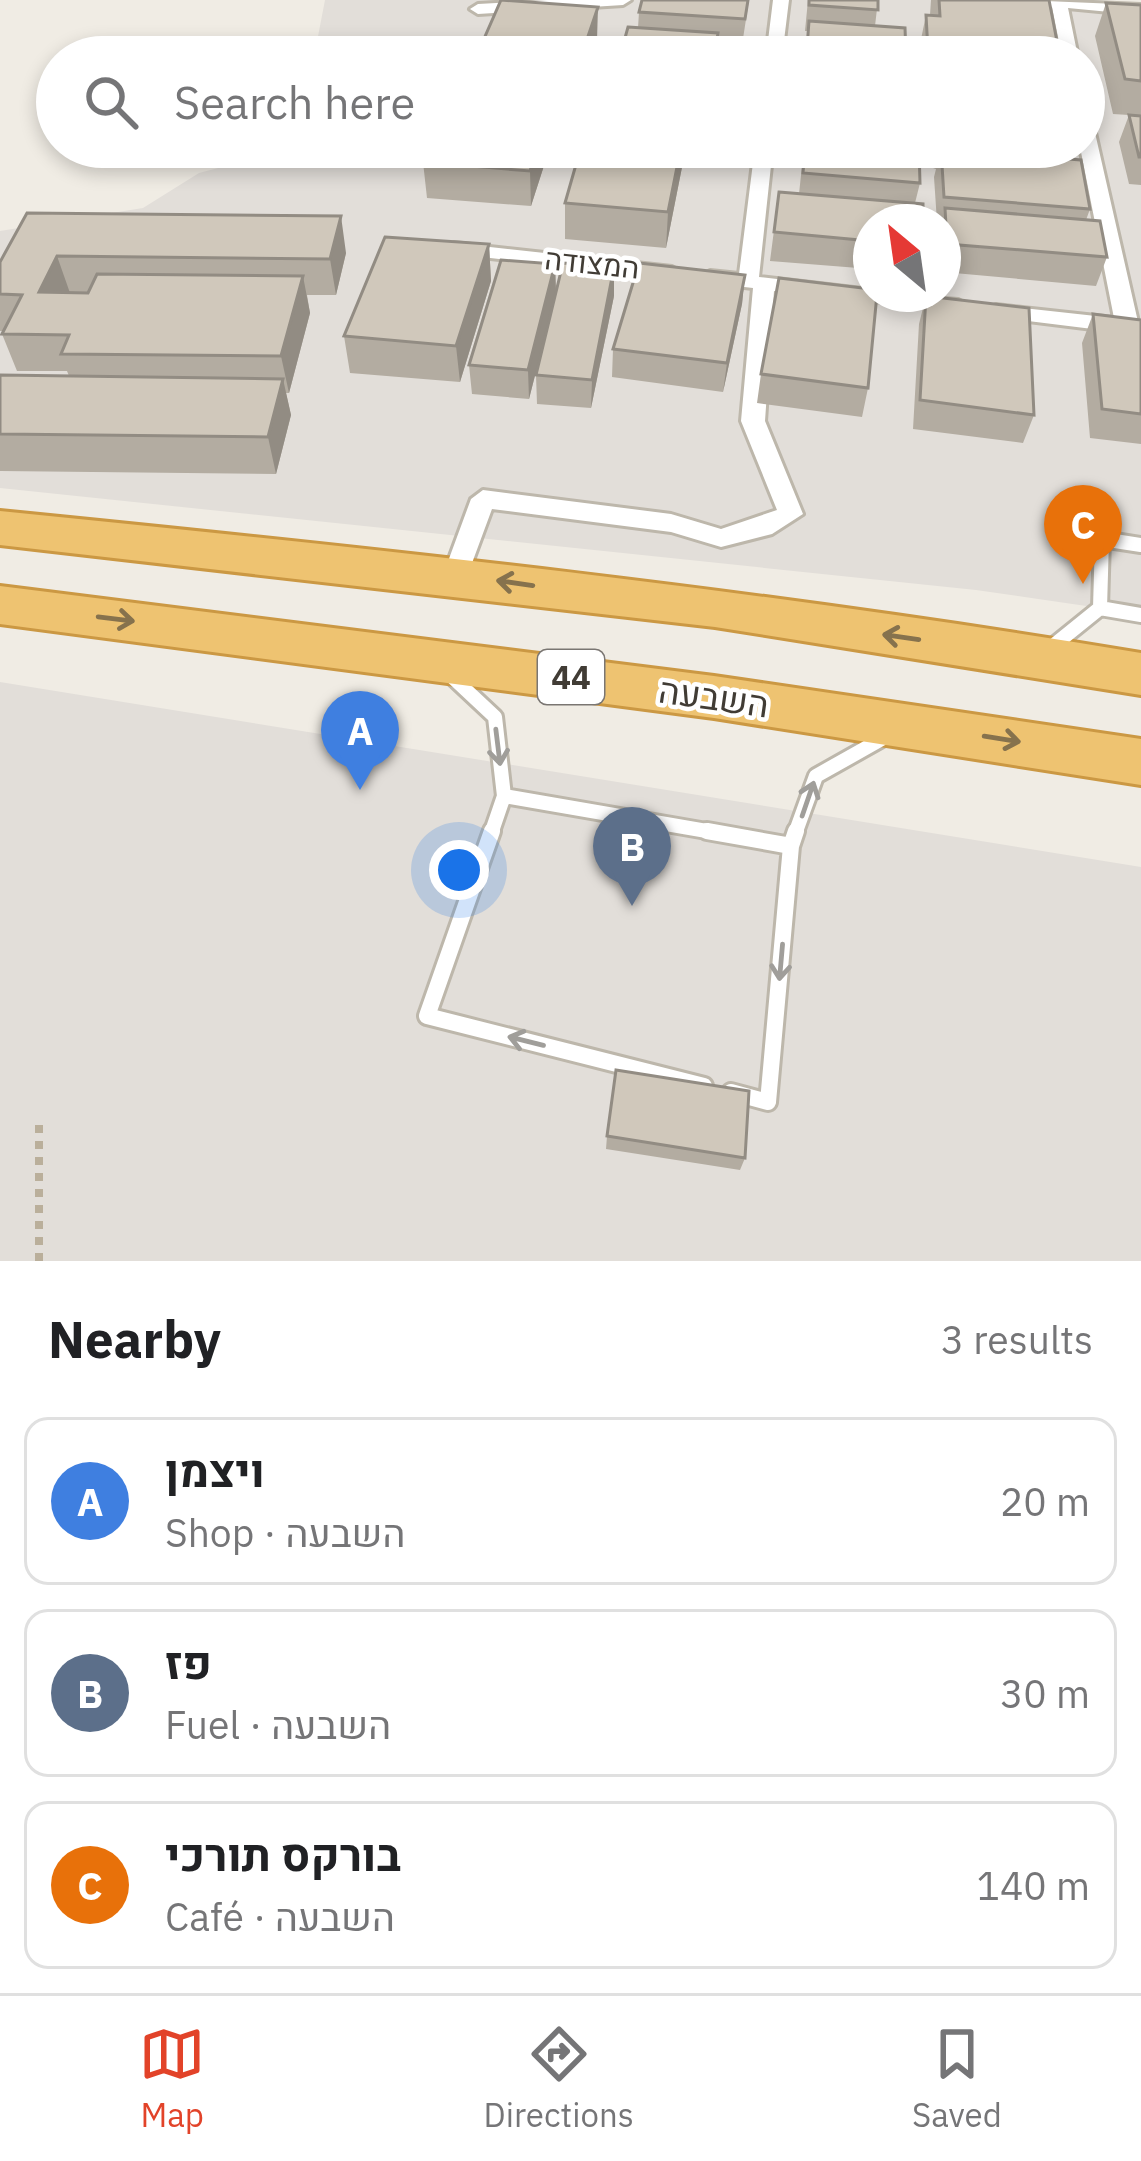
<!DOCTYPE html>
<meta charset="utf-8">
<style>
body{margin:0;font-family:"IBM Plex Sans",Heebo,sans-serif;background:#f2f2f2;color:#202124}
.compass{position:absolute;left:853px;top:204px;width:108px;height:108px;border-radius:50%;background:#fff;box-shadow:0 6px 18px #0003;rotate:331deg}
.you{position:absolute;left:459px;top:870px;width:42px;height:42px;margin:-30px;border:9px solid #fff;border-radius:50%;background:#1a73e8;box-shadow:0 0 0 18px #1a73e833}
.badge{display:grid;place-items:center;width:78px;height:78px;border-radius:50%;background:#e24329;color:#fff;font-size:39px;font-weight:700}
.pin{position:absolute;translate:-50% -99px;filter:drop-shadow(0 3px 6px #0008)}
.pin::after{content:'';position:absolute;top:63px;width:42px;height:36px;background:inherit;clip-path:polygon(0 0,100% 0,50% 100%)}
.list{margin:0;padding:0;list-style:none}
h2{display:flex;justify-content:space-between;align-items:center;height:156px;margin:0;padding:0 48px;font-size:51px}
h2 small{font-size:39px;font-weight:400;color:#757577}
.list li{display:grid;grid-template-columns:78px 1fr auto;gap:36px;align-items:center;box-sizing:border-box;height:168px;margin:0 24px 24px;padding:0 24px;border:3px solid #e0e0e0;border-radius:24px}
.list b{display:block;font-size:45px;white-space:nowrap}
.list p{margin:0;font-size:39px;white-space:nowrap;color:#757577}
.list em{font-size:39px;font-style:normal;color:#757577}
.icon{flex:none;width:66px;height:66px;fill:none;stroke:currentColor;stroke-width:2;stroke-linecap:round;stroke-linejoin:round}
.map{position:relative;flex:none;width:1141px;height:1261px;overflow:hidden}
.search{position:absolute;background:#fff;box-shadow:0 6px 18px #0003;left:36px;right:36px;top:36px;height:132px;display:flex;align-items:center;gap:30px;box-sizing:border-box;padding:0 42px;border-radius:66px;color:#757577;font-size:45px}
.sheet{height:732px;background:#fff}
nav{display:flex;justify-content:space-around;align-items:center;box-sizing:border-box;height:168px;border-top:3px solid #e0e0e0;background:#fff;font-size:33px;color:#757577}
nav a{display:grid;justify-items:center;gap:6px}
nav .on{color:#e24329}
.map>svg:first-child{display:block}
.industrial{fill:#e2ded9;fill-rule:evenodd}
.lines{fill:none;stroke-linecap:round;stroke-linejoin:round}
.lane-far1-casing{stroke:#bdb7ab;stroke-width:20}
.lane-casing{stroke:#bdb7ab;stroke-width:22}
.street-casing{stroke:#bdb7ab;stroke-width:6}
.highway-casing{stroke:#cb9843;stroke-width:6}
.path{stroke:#baaf9b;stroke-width:8;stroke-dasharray:8 8;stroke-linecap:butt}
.lane-far1{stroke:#fff;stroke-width:14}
.lane{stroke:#fff;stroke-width:16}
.street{fill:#fff;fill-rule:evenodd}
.highway{fill:#eec371;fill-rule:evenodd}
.wall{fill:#b3aca1}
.shaded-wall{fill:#928c83}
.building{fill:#d0c8bb;stroke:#928c83;stroke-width:3}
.oneway{stroke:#86724d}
.oneway2{stroke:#a09e9a}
.labels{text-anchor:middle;stroke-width:9;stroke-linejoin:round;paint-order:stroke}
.far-street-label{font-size:30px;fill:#413c35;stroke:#fff}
.shield{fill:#fff;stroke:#7a7672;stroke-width:3}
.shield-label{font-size:33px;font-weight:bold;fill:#413c35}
.street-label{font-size:36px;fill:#413c35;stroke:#fff}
</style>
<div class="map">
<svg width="1141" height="1261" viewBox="0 0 1141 1261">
<rect width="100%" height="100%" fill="#f0ece4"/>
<path class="industrial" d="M325,0H1097L1141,4V614L976,590L0,488V231L143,208L199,173L297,147H1084V57H314ZM871,222H943V294H871Z
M0,682L1141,867V1261H0Z"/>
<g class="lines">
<g class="lane-far1-casing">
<path id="lane-far1" d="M1100,608L1102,539L1141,545
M1048,650L1100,608L1141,615
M448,673L495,717L504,796L724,834
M491,834L504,796
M795,834L816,776L887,736"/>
</g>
<g class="lane-casing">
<path id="lane" d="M492,831L427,1016L704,1086
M707,831L791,846L796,831
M731,1092L768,1102L791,846"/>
</g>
<g class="street-casing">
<path id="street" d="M547,0H631L623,5L478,14L470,9L478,4Z
M773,0H789L782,57H766Z
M1021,0L1141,5V15L1068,8L1078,57H1062L1052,7Z
M1084,119L1093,124L1141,335L996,317L985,311L996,305L1114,318L1080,147H1084Z
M755,147H773L759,277L871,290V294L958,300L969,306L965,310L774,291L765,421L803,514L772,534L721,547L671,532L492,509L465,582H447L443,575L471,499L483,490L671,514L721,529L777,510L741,421L753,288L710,283L700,277L710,271L739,274Z
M454,243L672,267L682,273L672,279L447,253L444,249Z"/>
</g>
<g class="highway-casing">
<path id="highway" d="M0,511C382,549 763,590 1141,653V695L715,627L0,545Z
M0,586L714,676L1141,739V785L714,718L0,624Z"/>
</g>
<path class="path" d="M39,1125V1261"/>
<use href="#lane-far1" class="lane-far1"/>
<use href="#lane" class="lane"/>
<use href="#street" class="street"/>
<use href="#highway" class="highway"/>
</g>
<path class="wall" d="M749,0L742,45L717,43L716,57H620L628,27L638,28L639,12Z
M808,0H878L875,26L905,28L906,57H798H805L808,31H805Z
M931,0H1049L1060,57H919V49L926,15H930Z
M1106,3L1141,5V185L1129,184L1119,142L1129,115L1113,114L1095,36Z
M430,147H550L531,206L427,198L423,162Z
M581,147H686L666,248L565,239V203Z
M804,147H912L920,183L915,203L871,222V269L770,261L779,192L799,194Z
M932,147H1070L1066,159L1090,209L1086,220L1107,257L1096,286L943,272V222H937L934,177L936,169L933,168Z
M27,213L346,253L336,295H307L310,313L289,393H286L291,415L276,474L0,471V375L69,376L67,371H17L2,334L3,331H0V262Z
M489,244L491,281L460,382L350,373L344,336Z
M555,264L556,293L529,399L472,394L469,365Z
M745,275L742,304L723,392L612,377L613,349Z
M614,296L591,408L537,404L536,375Z
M926,296L1034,415L1023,443L913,429L919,324Z
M1093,314L1141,320V444L1090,438L1082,343Z
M761,374L868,388L862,417L757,403Z
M607,1136L745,1158L740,1170L606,1149Z"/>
<path class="shaded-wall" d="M598,7L597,40L592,57H581Z
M538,147H550L531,206L530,171Z
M681,147H686L666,248L668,212Z
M341,216L346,253L336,295L330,259Z
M489,244L491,281L460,382L456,346Z
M57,256L70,293L39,292Z
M555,264L556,293L529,399L528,370Z
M614,267V296L591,408L592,380Z
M745,275L742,304L723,392L727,363Z
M303,276L310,313L289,393L281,356Z
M283,379L291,415L276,474L268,437Z"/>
<path class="building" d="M501,0L598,7L581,57H476Z
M642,0H748L745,19L639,12Z
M809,0H878V10L809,5Z
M939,0H1049L1060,57H1016L928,51L926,15L940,16Z
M1106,3L1141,5V81L1125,79Z
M809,21L905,28L906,55L807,48Z
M628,27L718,33L714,57L620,56Z
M1129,115L1141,116V157H1139Z
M430,147H538L530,171L423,162Z
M581,147H681L668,212L565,203Z
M805,147L919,148L920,183L803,173Z
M941,149L1081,160L1090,209L944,197Z
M779,192L923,204V222H871V241L774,232Z
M945,208L1100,221L1107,257L947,244Z
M27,213L341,216L330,259L57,256L39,292L88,293L97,274L303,276L281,356L61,354L69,335L2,334L22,295L0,294V262Z
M385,237L489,244L456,346L344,336Z
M501,260L555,264L528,370L469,365Z
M563,263L614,267L592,380L536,375Z
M639,263L745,275L727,363L613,349Z
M779,278L871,289V294H877L868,388L761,374Z
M926,296L1029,308L1034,415L920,400Z
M1093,314L1141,320V414L1102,409Z
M0,375L283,379L268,437L0,434Z
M616,1070L749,1091L745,1158L607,1136Z"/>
<defs><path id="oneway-shaft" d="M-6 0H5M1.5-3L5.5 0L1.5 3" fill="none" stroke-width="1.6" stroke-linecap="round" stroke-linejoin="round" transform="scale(3)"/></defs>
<g class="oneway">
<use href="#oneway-shaft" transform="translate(515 583) rotate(-172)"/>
<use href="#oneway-shaft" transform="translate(116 619) rotate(7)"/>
<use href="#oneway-shaft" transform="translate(901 637) rotate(-172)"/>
<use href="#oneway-shaft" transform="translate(1002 739) rotate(9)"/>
</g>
<g class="oneway2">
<use href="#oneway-shaft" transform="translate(498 747) rotate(83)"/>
<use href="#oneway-shaft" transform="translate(808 799) rotate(-71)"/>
<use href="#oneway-shaft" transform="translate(781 962) rotate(95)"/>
<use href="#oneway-shaft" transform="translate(526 1041) rotate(-166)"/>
</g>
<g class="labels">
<g class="far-street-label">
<text transform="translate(592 264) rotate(6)" y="10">המצודה</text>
</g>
<rect class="shield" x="538" y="650" width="66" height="54" rx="9"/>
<g class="shield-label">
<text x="571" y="689">44</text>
</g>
<g class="street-label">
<text transform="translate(714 697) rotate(8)" y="13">השבעה</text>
</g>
</g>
</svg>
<svg class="compass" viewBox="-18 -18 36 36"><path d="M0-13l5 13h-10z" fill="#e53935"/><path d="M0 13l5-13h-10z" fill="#757577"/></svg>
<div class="you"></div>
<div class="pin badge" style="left:360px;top:790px;background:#3f7fe0">A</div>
<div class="pin badge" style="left:632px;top:906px;background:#5c6f8a">B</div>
<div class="pin badge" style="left:1083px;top:584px;background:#e8710a">C</div>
<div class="search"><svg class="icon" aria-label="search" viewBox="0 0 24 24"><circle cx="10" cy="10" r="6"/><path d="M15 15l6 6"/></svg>Search here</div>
</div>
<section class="sheet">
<h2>Nearby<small>3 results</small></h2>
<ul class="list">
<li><span class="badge" style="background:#3f7fe0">A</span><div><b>ויצמן</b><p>Shop · השבעה</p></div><em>20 m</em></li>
<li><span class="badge" style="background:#5c6f8a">B</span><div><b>פז</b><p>Fuel · השבעה</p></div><em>30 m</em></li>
<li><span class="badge" style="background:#e8710a">C</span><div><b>בורקס תורכי</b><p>Café · השבעה</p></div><em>140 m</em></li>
</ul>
</section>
<nav>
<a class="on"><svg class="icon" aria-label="map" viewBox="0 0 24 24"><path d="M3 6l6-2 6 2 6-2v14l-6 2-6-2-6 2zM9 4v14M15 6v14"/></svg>Map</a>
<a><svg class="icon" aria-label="directions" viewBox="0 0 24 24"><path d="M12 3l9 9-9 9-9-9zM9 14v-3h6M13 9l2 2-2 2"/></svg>Directions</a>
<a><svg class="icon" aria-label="saved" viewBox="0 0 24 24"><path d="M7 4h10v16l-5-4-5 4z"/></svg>Saved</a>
</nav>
